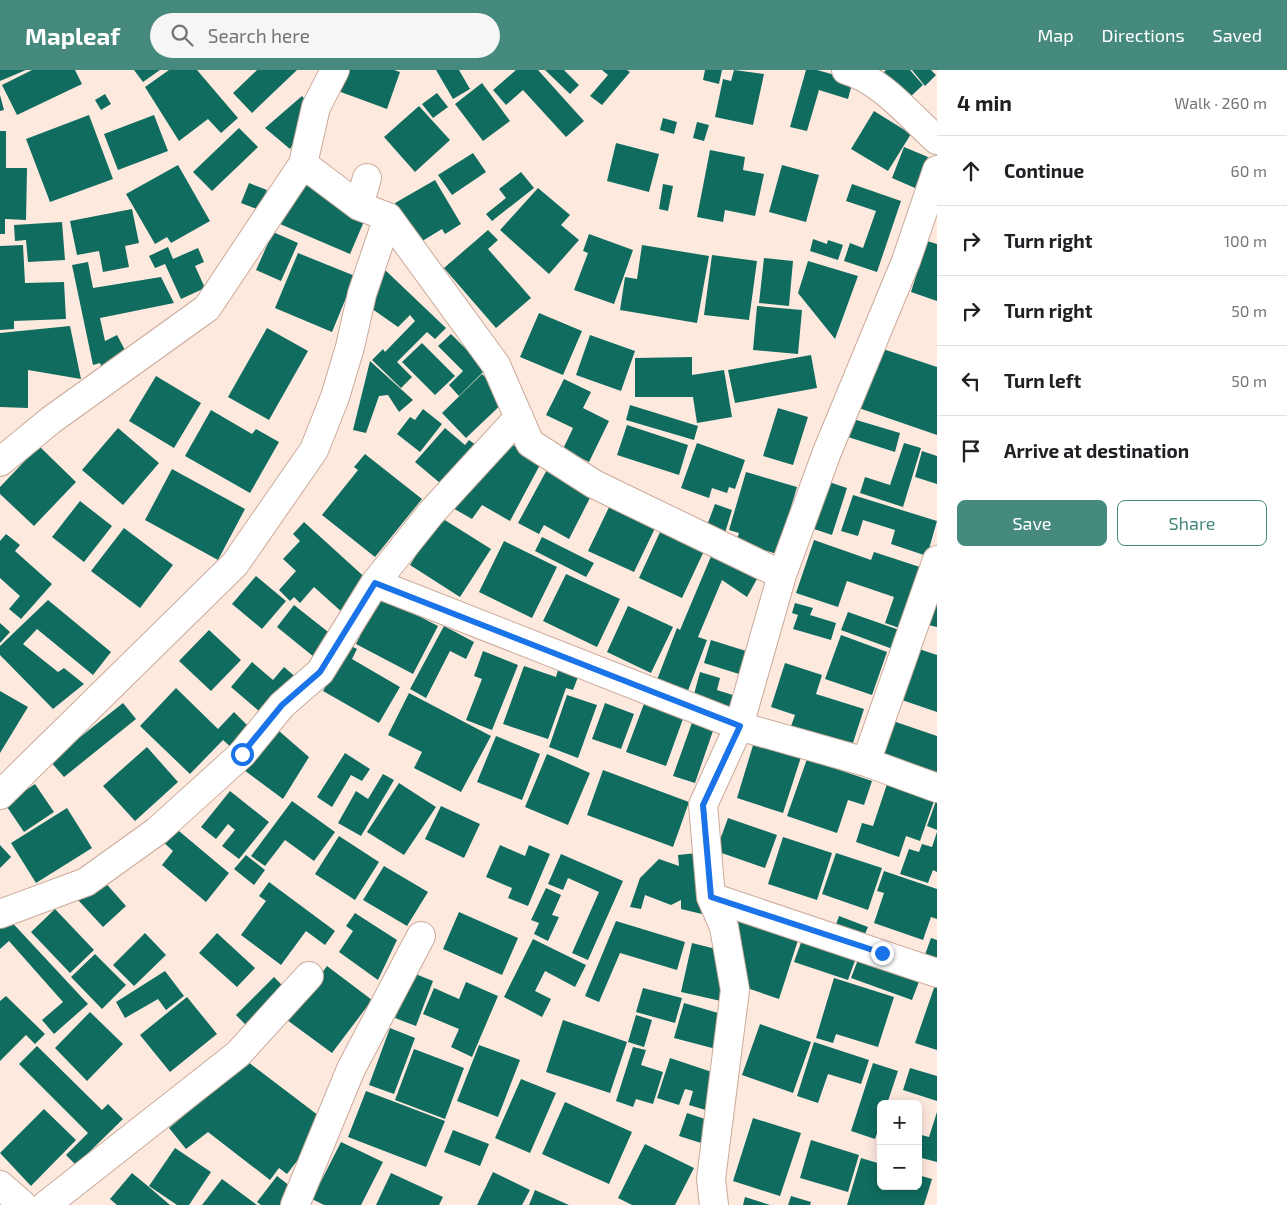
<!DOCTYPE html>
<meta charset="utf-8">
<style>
body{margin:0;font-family:"Exo 2",sans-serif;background:#f6f6f6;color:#202124}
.controls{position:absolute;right:15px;bottom:15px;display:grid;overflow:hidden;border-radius:8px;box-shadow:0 2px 12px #0003}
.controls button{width:45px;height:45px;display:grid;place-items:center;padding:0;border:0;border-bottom:1px solid #e0e0e0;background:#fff;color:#202124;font:25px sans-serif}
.stop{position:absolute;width:15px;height:15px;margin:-11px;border:4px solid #1a73e8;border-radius:50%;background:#fff}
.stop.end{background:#1a73e8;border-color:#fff;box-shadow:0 1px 5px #0008}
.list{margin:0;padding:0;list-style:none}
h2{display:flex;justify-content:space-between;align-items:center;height:65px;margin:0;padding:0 20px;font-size:21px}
h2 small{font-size:16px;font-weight:400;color:#757577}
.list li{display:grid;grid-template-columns:32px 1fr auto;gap:15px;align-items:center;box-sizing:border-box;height:70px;padding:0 20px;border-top:1px solid #e0e0e0}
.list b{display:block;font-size:19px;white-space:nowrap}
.list em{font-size:16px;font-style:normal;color:#757577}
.actions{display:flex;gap:10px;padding:15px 20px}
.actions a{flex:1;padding:11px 0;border:1px solid #468a7d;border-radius:8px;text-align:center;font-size:18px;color:#468a7d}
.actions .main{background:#468a7d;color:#fff}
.icon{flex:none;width:28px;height:28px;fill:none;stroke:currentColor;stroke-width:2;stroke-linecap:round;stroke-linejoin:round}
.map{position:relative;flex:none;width:937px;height:1135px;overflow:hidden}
header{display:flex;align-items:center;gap:30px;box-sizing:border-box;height:70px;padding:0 25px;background:#468a7d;color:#fff}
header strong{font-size:24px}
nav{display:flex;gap:28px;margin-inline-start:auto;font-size:18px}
.search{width:350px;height:45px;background:#f6f6f6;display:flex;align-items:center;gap:12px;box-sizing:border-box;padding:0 18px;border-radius:28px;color:#757577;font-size:19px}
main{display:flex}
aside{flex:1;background:#fff}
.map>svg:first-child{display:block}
.building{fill:#106c5f}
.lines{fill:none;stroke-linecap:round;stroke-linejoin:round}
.street-casing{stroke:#cbaa9a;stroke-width:30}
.street{stroke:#fff;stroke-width:28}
.route{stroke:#1a73e8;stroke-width:6}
</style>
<header>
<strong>Mapleaf</strong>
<div class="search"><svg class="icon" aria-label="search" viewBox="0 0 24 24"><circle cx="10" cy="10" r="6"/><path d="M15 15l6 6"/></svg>Search here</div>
<nav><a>Map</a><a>Directions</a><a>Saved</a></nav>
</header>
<main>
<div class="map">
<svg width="937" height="1135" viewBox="0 0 937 1135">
<rect width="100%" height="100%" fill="#fee9df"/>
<path class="building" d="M0,0H26L0,11Z
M32,0H75L82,14L17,45L2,15Z
M134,0H160L143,12Z
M169,0H197L238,48L221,63L208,49L179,71L145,17Z
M257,0H297L252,43L233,23Z
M346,0H394L400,2L387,39L338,21Z
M436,0H459L470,19L453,29Z
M516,0H538L584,51L566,67L523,20L506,35L493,20Z
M545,0H564L579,15L570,24Z
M602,0H627L630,2L602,35L590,26L608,5Z
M705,0H722L719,14L703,10Z
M734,0L764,4L753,55L715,47L723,9L731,11Z
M806,0H817L853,10L848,29L819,20L807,61L790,57Z
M886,0H910L923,15L908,29L884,2Z
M912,0H931L936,5L925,16Z
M482,13L510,51L483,71L455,34Z
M437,23L448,37L433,48L422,34Z
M105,24L111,34L101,40L95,30Z
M0,25L4,40L0,41Z
M302,26L315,41L290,79L265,58Z
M419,36L450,70L415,102L384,67Z
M874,41L911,64L888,101L851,79Z
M89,45L113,109L50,132L26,69Z
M154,45L168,81L118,100L104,64Z
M663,48L677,52L674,64L660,60Z
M697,52L709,55L704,71L693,68Z
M239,58L258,77L212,121L193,102Z
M0,61H6V98H27L26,150L5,149V164H0Z
M616,73L659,84L649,122L607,111Z
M904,77L928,87L915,118L892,108Z
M710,80L745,87L743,100L764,104L755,146L725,140L723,152L697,147Z
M473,83L486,102L452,125L438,105Z
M178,95L210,151L171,173L167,167L155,174L126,124Z
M782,95L819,105L806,152L769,142Z
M521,102L534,118L492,151L486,144L506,128L499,119Z
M435,110L461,154L445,164L442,159L419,173L395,133Z
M298,112L368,142L350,184L280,154Z
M249,113L267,120L259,140L241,133Z
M663,114L673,116L668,141L659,139Z
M852,114L901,131L877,202L844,191L850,173L863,178L876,141L846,131Z
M538,118L570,145L561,155L579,170L549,204L500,160Z
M132,139L139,173L125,176L129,197L103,202L99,181L77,185L70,151Z
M62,152L65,190L28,192L26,170L15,171L14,155Z
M488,160L498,170L488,179L531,228L496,258L444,198Z
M273,162L298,173L281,211L256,200Z
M589,164L633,180L614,234L574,220L588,183L583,181Z
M813,169L827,174L828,170L843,175L838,190L810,181Z
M927,171L937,174V231L911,222Z
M23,175L25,213L64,212L66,249L14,251V259L0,260V176Z
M642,175L709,186L697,253L620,240L625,207L637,209Z
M168,177L173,189L198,178L204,192L195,196L205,218L181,229L165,194L155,198L149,186Z
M298,183L355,206L332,262L275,238Z
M712,185L757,191L749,250L704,245Z
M764,188L793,191L789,236L759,233Z
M808,191L858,206L835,269L798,223Z
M88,192L93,218L161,207L174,233L100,248L105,271L117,265L126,282L101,296L100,293L93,295L72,195Z
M383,198L446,258L435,269L427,262L397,292L412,307L401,318L372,290L383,279L385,282L415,251L410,245L398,257L368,236Z
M757,236L802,240L798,284L753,280Z
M539,243L582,261L563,305L520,287Z
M70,256L81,309L28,300V338L0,337V263Z
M267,258L308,281L269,350L228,327Z
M451,264L486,299L459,326L449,315L463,301L438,276Z
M590,265L635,281L621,321L576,305Z
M422,273L455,306L435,325L402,292Z
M874,276L937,297V365L853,336Z
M811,285L817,318L735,333L728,300Z
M692,287V305L724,300L732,347L697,353L693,327H635V288Z
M370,291L413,330L399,342L388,325L379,326L366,363L353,360Z
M482,304L507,329L466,368L442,343Z
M156,306L201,333L174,378L129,351Z
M564,309L591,322L583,338L609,351L589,392L563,379L573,358L546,345Z
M630,335L698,356L694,370L626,350Z
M778,338L808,347L793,395L763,386Z
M423,339L442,354L420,382L397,364L410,347L415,350Z
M211,340L252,364L256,359L279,372L250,423L185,386Z
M853,349L900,363L895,382L848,367Z
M627,355L688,375L679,405L617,385Z
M118,358L159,393L123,435L82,400Z
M445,358L465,375L469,370L480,378L446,418L415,392Z
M502,369L542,391L510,451L482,435L472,449L451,437Z
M697,373L745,390L735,419L729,417L727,423L712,418L709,428L681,418Z
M904,373L921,378L903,437L860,423L865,407L890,415Z
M39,376L76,412L34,456L0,424V417Z
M922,381L937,386V414L915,407Z
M365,384L422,429L375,487L322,445L358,400L354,397Z
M549,396L594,420L569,469L544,455L539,464L518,453Z
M172,399L245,439L218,490L145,450Z
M746,402L797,417L777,484L736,472L739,463L729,460Z
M829,412L847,418L832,465L814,459Z
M853,425L937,451L927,486L891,474L895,460L863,450L858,466L841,461Z
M80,431L112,456L84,492L52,467Z
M611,433L657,454L634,502L588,481Z
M715,434L732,440L724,466L706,458Z
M440,447L491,479L460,527L410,495Z
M304,452L370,512L343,543L314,517L300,533L294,527L290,531L279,520L296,501L283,489L300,471L293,464Z
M124,458L173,495L140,538L91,501Z
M661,460L704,481L682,528L639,508Z
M6,464L20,475L15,481L52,514L21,549L9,539L20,526L0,508V471Z
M542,467L594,493L586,507L535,481Z
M814,470L871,490L874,482L926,499L905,560L885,553L894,527L847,511L838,537L796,523Z
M504,471L557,497L532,548L479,522Z
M712,484L757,509L747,527L722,510L698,567L707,570L686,626L655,615L677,558L680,560Z
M566,504L620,529L597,577L543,551Z
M937,504V557L924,554Z
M256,506L286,531L262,559L232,534Z
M380,526L438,556L413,604L356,574Z
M48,530L111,582L93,605L37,559L23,574L58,602L64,598L84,614L53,639L0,585V576Z
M795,533L813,538L810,545L836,553L831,570L793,559L798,545L792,543Z
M294,535L332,565L314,587L277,557Z
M628,536L673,557L651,603L607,582Z
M848,542L905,562L898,581L841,560Z
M0,553L10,562L0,573Z
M444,556L474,572L466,589L450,581L426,628L410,619Z
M209,560L241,590L211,621L179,591Z
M841,565L887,582L872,625L825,609Z
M711,570L746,581L739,604L704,593Z
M349,575L357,579L352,589L400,617L379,653L323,621Z
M913,577L937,585V642L896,628Z
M483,581L518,595L492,660L466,650L482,609L474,606Z
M252,592L273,610L284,597L298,609L266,647L231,617Z
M785,593L822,605L816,624L864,639L851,679L790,659L795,645L771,637Z
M524,596L556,607L558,600L578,607L573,620L566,618L548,669L503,654Z
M700,602L720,608L717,620L736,626L732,640L693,628Z
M176,618L218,659L234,642L253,661L234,680L223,670L190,704L140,656Z
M0,621L28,637L0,683Z
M409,623L491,666L461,722L414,698L422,682L388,665Z
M567,625L597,635L578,688L549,677Z
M645,631L684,646L666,696L626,682Z
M123,633L136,649L64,707L50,691Z
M605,633L634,644L621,679L592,669Z
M694,647L715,655L695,713L673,706Z
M893,651L937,666V702L882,684Z
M279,661L309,687L283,729L240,697Z
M496,666L540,684L522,730L477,712Z
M754,672L801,687L783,743L737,728Z
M147,677L178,712L135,751L103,716Z
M345,683L370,699L362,711L351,705L332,737L317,727Z
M547,684L590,703L568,755L525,737Z
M807,689L872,711L864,735L848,730L837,763L787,746Z
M603,700L689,732L673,777L587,745Z
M383,704L394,710L361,766L338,753L356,721L368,729Z
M399,713L436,737L404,785L367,762Z
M35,714L54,742L24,762L5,734Z
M887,714L934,731L920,771L906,766L899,787L856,772L862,753L873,756Z
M230,721L269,752L239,789L222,776L235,760L228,754L216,769L201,757Z
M292,731L335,762L314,791L285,770L265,796L251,786Z
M936,731L937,732V760L927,756Z
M441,736L480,754L464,788L425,769Z
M67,738L92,778L36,813L11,773Z
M728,748L777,765L765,798L716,781Z
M173,756L229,803L206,832L162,795L173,781L161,770Z
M937,762V802L933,800L928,813L900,804L909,779L919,782L922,774L932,777Z
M339,766L379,792L355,830L315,804Z
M783,767L832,783L817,830L768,814Z
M0,775L11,787L0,798Z
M500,775L525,786L529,775L550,784L528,836L508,828L512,818L486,807Z
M697,783L702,844L681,839V830L671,835L645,825L641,839L630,837L640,808L659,789L679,796L678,785Z
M836,783L882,798L868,840L822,824Z
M561,784L623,811L588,890L572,883L599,822L568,808L563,820L548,814Z
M246,785L265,800L254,815L234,799Z
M384,796L428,822L407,856L363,830Z
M884,801L937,819V849L931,847L923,870L874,853L884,823L877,821Z
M102,809L126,836L103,857L78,830Z
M269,812L335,861L325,875L306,861L281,895L241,865L266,831L259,826Z
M546,818L561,825L552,845L559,847L548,871L534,864L539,853L531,850Z
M55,839L94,880L70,903L31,862Z
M459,842L518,868L502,905L443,879Z
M355,843L397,870L378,910L339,882L353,861L346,856Z
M742,845L800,864L779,929L744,917L734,858Z
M6,846L88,934L54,964L42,950L63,932L9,871L0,879V851Z
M839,846L868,857L861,873L833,863Z
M616,851L685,872L677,900L620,883L599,932L585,926Z
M145,863L166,885L134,916L113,895Z
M217,863L255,898L237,917L199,883Z
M803,867L857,885L848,910L794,892Z
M931,868L937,870V898L922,893Z
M533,869L586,895L575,917L545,901L535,921L551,929L542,947L504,927Z
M692,873L724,881L721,931L681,922Z
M95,884L126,915L102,939L71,907Z
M859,887L920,909L912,930L851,908Z
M327,896L372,930L332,983L287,950Z
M165,901L184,926L166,940L158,929L125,948L116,932Z
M413,903L433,911L416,956L395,948Z
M274,907L286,919L248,957L236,945Z
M834,908L894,927L878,977L836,964L833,973L816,968Z
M466,912L498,926L472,987L451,977L459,959L423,944L434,918L459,929Z
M935,915L937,916V980L915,973Z
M643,918L682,928L675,953L636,942Z
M6,926L45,964L35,974L26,965L0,991V931Z
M187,927L217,964L170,1002L140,965Z
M684,933L725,945L716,979L674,968Z
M90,942L123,974L87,1011L55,978Z
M636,945L652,950L644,977L628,972Z
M563,950L627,972L610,1023L546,1002Z
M760,954L811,972L793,1023L742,1005Z
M390,958L415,968L394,1024L369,1015Z
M814,972L869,990L861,1014L828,1004L818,1033L797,1026Z
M479,975L520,990L498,1047L457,1031Z
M37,976L102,1040L108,1034L123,1049L76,1095L66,1085L88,1063L19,994Z
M633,977L646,980L641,995L663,1002L653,1034L636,1029L633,1037L616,1031Z
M414,979L464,998L445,1049L395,1030Z
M670,988L721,1005L709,1041L689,1035L693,1021L685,1019L679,1035L657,1028Z
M244,989L327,1052L287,1104L279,1098L270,1110L208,1062L186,1079L169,1058L222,1014Z
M873,993L898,1001L887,1034H881V1052L875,1069L851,1061Z
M910,998L937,1006V1031L903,1020Z
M521,1009L556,1023L530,1083L495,1068Z
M366,1021L445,1051L426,1097L348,1067Z
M565,1032L632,1062L609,1114L542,1084Z
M44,1039L76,1070L31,1116L0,1083Z
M937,1042V1092L918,1087V1064L929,1067Z
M687,1043L708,1050L701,1073L679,1066Z
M753,1048L801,1063L780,1126L733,1111Z
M453,1060L489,1074L480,1096L444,1082Z
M811,1070L859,1085L848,1122L800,1108Z
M341,1072L383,1092L361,1135H324L312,1129Z
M645,1074L694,1098L675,1135H632L618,1128Z
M175,1078L211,1102L189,1135H177L149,1116Z
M861,1088L881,1094V1116H918V1105L932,1109L924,1135H847Z
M493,1102L530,1120L522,1135H477Z
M132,1103L149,1117L170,1135H117L110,1129Z
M391,1103L443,1127L439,1135H376Z
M277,1106L294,1119L282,1135H261L257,1132Z
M222,1109L257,1135H202Z
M535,1120L569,1135H529Z
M791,1126L811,1132L810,1135H788Z
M745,1127L770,1135H743Z"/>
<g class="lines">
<g class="street-casing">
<path id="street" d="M846,0C881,10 910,46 937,70
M303,94L359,136L388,147L496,295L530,373L594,414L782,505
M359,136L367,108
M0,392L51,350L207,238L303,94L316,37L335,0
M375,513L739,656L866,692L937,718
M866,692L937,490
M0,725L235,494L314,380L335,327L350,277L362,224L388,147
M711,827L937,903
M0,844L86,812L157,761L242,684L282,635L320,602L375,513L431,443L519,347
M0,1115L23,1135
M46,1135L238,984L309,906
M295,1135L351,999L421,866
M714,1135L711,1109L735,920L724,857L711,827L703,735L739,656L782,505L827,382L906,191L937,100"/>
</g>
<use href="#street" class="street"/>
</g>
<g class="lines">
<path class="route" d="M242,684L282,635L320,602L375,513L740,656L703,735L711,827L882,883"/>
</g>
</svg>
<div class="controls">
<button>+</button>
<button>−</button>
</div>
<div class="stop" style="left:242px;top:684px"></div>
<div class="stop end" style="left:882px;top:883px"></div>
</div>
<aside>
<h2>4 min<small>Walk · 260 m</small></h2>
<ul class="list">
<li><svg class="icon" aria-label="ahead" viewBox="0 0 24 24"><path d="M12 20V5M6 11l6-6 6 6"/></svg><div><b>Continue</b></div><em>60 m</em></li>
<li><svg class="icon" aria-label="right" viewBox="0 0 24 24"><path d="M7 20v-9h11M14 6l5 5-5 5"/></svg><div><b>Turn right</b></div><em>100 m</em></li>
<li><svg class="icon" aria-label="right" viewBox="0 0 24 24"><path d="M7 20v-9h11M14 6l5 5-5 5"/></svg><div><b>Turn right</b></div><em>50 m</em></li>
<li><svg class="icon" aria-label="left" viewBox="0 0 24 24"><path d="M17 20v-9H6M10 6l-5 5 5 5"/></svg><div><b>Turn left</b></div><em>50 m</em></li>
<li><svg class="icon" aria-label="arrive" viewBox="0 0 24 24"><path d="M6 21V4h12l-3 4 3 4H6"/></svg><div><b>Arrive at destination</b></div></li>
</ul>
<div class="actions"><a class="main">Save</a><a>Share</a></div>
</aside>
</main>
